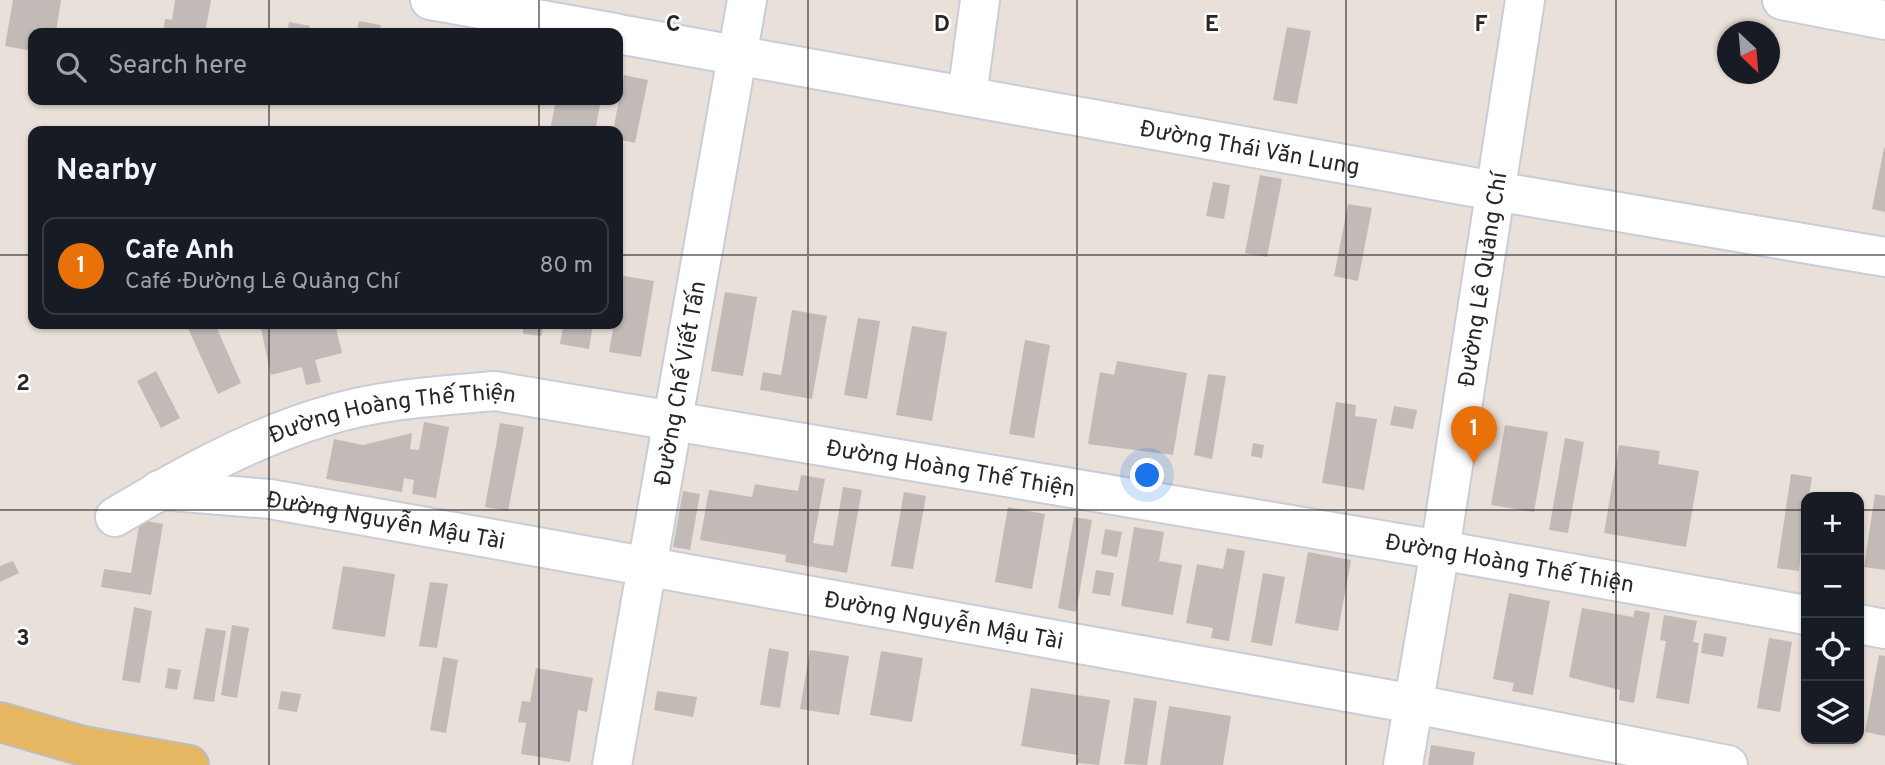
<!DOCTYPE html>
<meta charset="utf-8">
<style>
body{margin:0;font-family:Overpass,sans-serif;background:#242831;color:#f1f3f6}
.controls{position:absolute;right:21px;bottom:21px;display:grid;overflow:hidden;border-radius:14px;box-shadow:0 2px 5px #0004}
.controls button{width:63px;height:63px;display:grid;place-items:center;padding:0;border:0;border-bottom:2px solid #363941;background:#171b24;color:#f1f3f6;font:35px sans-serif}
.compass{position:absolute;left:1717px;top:21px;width:63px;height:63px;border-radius:50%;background:#171b24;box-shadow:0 2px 5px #0004;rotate:154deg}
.you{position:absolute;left:1148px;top:476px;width:24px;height:24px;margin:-18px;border:5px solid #fff;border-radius:50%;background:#1a73e8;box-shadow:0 0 0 10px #1a73e833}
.badge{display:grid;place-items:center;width:46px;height:46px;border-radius:50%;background:#d93025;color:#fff;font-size:23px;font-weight:700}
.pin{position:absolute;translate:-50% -58px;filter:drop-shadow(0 2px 4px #0008)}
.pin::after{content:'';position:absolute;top:37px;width:24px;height:21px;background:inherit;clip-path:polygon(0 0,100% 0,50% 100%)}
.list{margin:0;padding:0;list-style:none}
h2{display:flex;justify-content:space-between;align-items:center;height:91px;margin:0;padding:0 28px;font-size:30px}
h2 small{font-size:23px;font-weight:400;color:#9ea1a6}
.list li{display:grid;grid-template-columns:46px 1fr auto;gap:21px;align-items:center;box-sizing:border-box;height:98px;margin:0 14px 14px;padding:0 14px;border:2px solid #363941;border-radius:14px}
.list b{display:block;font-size:26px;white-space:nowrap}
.list p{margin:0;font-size:23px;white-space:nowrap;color:#9ea1a6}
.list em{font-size:23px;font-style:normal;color:#9ea1a6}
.icon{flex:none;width:38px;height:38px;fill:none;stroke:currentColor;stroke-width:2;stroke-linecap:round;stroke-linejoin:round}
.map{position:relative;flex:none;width:1885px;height:765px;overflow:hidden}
.search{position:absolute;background:#171b24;box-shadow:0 2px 5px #0004;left:28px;top:28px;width:595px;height:77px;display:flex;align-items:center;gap:18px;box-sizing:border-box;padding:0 24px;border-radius:14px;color:#9ea1a6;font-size:26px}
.panel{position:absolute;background:#171b24;box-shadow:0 2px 5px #0004;left:28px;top:126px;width:595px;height:203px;border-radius:14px}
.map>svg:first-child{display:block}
.building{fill:#c1bab6}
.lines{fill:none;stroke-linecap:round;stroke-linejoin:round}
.minor-casing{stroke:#c8cdd8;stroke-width:42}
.major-casing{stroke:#bebebe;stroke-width:42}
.minor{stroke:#fff;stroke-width:38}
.major{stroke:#e5b762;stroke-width:38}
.grid{fill:none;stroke:#272727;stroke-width:2;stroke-opacity:0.55}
.labels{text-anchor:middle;stroke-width:5;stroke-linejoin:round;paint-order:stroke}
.street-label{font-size:23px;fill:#272727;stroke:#fff}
.grid-label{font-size:23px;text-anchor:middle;font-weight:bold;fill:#272727;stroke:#fff;stroke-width:5;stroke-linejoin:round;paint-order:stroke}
</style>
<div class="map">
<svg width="1885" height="765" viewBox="0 0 1885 765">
<rect width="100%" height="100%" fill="#e9e0d9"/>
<path class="building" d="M13,0H61L56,33H33V51L5,46Z
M175,0H211L205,33H163L165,19L172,20Z
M359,21L381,25L379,33H356Z
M289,22L310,26L309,33H287Z
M1287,27L1311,31L1297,104L1273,100Z
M624,75L648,80L635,143L618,139V131H613Z
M556,100H601L595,131H550Z
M1884,148H1885V212L1872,209Z
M1260,175L1282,179L1267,257L1245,253Z
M1213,182L1230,185L1224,219L1206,216Z
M1348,204L1372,208L1358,281L1334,276Z
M618,275L654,281L641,357L609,352L614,324H618Z
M725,292L757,297L743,376L711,371Z
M792,310L827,316L812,399L760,390L763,372L781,375Z
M858,318L880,321L867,399L844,395Z
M186,324H215L241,383L218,394Z
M260,324H335L342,353L315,360L321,382L306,385L302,367L271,375Z
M523,324H543L542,336L523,334Z
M579,324H593L589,349L560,344L563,326L578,328Z
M912,326L947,332L932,421L896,415Z
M1025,340L1050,345L1034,438L1009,434Z
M1117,361L1187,373L1173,455L1088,444L1100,372L1114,375Z
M156,371L180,418L161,428L137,381Z
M1208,374L1226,376L1212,459L1194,455Z
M1336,402L1356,405L1355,416L1377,419L1364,490L1322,483Z
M1394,406L1417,410L1413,429L1390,425Z
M424,422L449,427L436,498L412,494L414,480L404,478L402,492L326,479L334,439L363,445L412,433L410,449L419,450Z
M500,423L524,427L508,511L485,507Z
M1505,425L1548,432L1534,512L1491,505Z
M1565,438L1584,442L1568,533L1549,530Z
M1253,443L1264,445L1262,458L1251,456Z
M1619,445L1660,451L1658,464L1699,471L1686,547L1604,533Z
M1791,474L1812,477L1809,497H1806L1799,571L1777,568Z
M801,475L825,479L813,543L833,546L843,487L862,490L847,573L785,562L786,555L700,540L709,490L752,497L755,484L798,491Z
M683,491L700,494L690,550L673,547Z
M904,492L926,496L913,569L891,566Z
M1875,494L1885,496V570L1864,567Z
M1008,507L1045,514L1032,589L995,582Z
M1074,517L1092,520L1076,612L1058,608Z
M140,520L163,524L151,595L101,587L104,569L131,573Z
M1134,527L1164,532L1159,561L1182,565L1173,615L1121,606Z
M1105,529L1122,532L1117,557L1101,554Z
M1227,548L1245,551L1229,641L1211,638L1213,628L1186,623L1197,564L1223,569Z
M1308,552L1351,560L1338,631L1295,623Z
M13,561L19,573L0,582V566Z
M343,566L395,574L385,637L332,629Z
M1096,570L1114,573L1110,596L1092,593Z
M1263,573L1285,577L1272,646L1251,642Z
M430,582L448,584L437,648L419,646Z
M1509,593L1550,601L1533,695L1512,691L1514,683L1493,679Z
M134,607L152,611L140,683L122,680Z
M1582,608L1633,617L1635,610L1650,613L1634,703L1619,700L1620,690L1569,677Z
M1664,615L1697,621L1693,642L1699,643L1689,704L1656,698L1666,641L1660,640Z
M232,625L249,628L237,698L221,695Z
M206,628L226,631L214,702L193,699Z
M1704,633L1727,637L1723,657L1701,653Z
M1769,638L1792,642L1780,712L1757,708Z
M769,648L789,652L780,708L760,705Z
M810,650L849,656L839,715L800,709Z
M881,651L923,658L912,722L870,715Z
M1879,655L1885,656V736L1865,732Z
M443,657L458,660L446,733L430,730Z
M168,668L181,670L177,690L165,688Z
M536,668L593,678L587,712L578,710L570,762L521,754L526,723L518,722L522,701L530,702Z
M1031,688L1110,700L1099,765L1077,763L1078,755L1021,746Z
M281,691L301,694L297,712L278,709Z
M657,691L697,697L693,717L654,710Z
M1134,698L1157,701L1147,765L1124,764Z
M1169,706L1231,716L1223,765H1160Z
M1431,745L1475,752L1473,765H1428Z"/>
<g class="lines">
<g class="minor-casing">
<g id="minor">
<path d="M430,0L615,33"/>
<path d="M1782,0L1885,20"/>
<path id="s1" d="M618,34L1495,191L1885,257"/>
<path d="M967,96L980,0"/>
<path id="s2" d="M159,490L270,499L1414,704L1728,765"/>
<path id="s3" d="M115,517C182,477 251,438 326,416C380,399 439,396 495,391L1440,550L1806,615"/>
<path d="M1859,624L1885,629"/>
<path id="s4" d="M612,765L747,0"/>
<path id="s5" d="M1403,765L1440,550L1525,0"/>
</g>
</g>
<g class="major-casing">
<path id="major" d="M0,722L83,746L189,765"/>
</g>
<use href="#minor" class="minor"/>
<use href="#major" class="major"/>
</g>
<path class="grid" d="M269,0V33M539,0V33M808,0V765M1077,0V765M1346,0V765M1616,0V765M269,100V131M539,100V131M0,255H33M618,255H1885M269,324V765M539,324V765M0,510H1806M1859,510H1885"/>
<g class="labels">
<g class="street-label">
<text dy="8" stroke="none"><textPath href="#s1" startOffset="642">Đường Thái Văn Lung</textPath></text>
<text dy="8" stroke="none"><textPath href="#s5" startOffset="492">Đường Lê Quảng Chí</textPath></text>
<text dy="8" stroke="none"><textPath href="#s4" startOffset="388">Đường Chế Viết Tấn</textPath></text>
<text dy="8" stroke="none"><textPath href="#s3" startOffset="301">Đường Hoàng Thế Thiện</textPath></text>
<text dy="8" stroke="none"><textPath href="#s3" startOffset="868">Đường Hoàng Thế Thiện</textPath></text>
<text dy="8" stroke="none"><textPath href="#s2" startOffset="229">Đường Nguyễn Mậu Tài</textPath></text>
<text dy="8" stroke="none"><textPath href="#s3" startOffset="1435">Đường Hoàng Thế Thiện</textPath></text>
<text dy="8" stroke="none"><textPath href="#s2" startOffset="796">Đường Nguyễn Mậu Tài</textPath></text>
</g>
</g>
<g class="grid-label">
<text x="673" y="31">C</text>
<text x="942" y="31">D</text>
<text x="1212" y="31">E</text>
<text x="1481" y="31">F</text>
<text x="23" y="390">2</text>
<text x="23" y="645">3</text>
</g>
</svg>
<div class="controls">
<button>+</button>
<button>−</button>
<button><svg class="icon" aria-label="locate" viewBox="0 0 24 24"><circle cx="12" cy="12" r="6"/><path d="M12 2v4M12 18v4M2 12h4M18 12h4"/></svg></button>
<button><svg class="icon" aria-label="layers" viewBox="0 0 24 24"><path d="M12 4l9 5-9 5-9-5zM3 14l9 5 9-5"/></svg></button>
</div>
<svg class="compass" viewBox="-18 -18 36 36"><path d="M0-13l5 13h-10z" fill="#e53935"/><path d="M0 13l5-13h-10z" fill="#9ea1a6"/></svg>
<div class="you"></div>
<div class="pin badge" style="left:1474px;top:464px;background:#e8710a">1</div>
<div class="search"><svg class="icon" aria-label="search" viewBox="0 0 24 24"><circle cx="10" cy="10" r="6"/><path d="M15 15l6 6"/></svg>Search here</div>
<section class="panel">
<h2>Nearby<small></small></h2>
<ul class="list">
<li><span class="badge" style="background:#e8710a">1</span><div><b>Cafe Anh</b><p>Café · Đường Lê Quảng Chí</p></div><em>80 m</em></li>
</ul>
</section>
</div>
